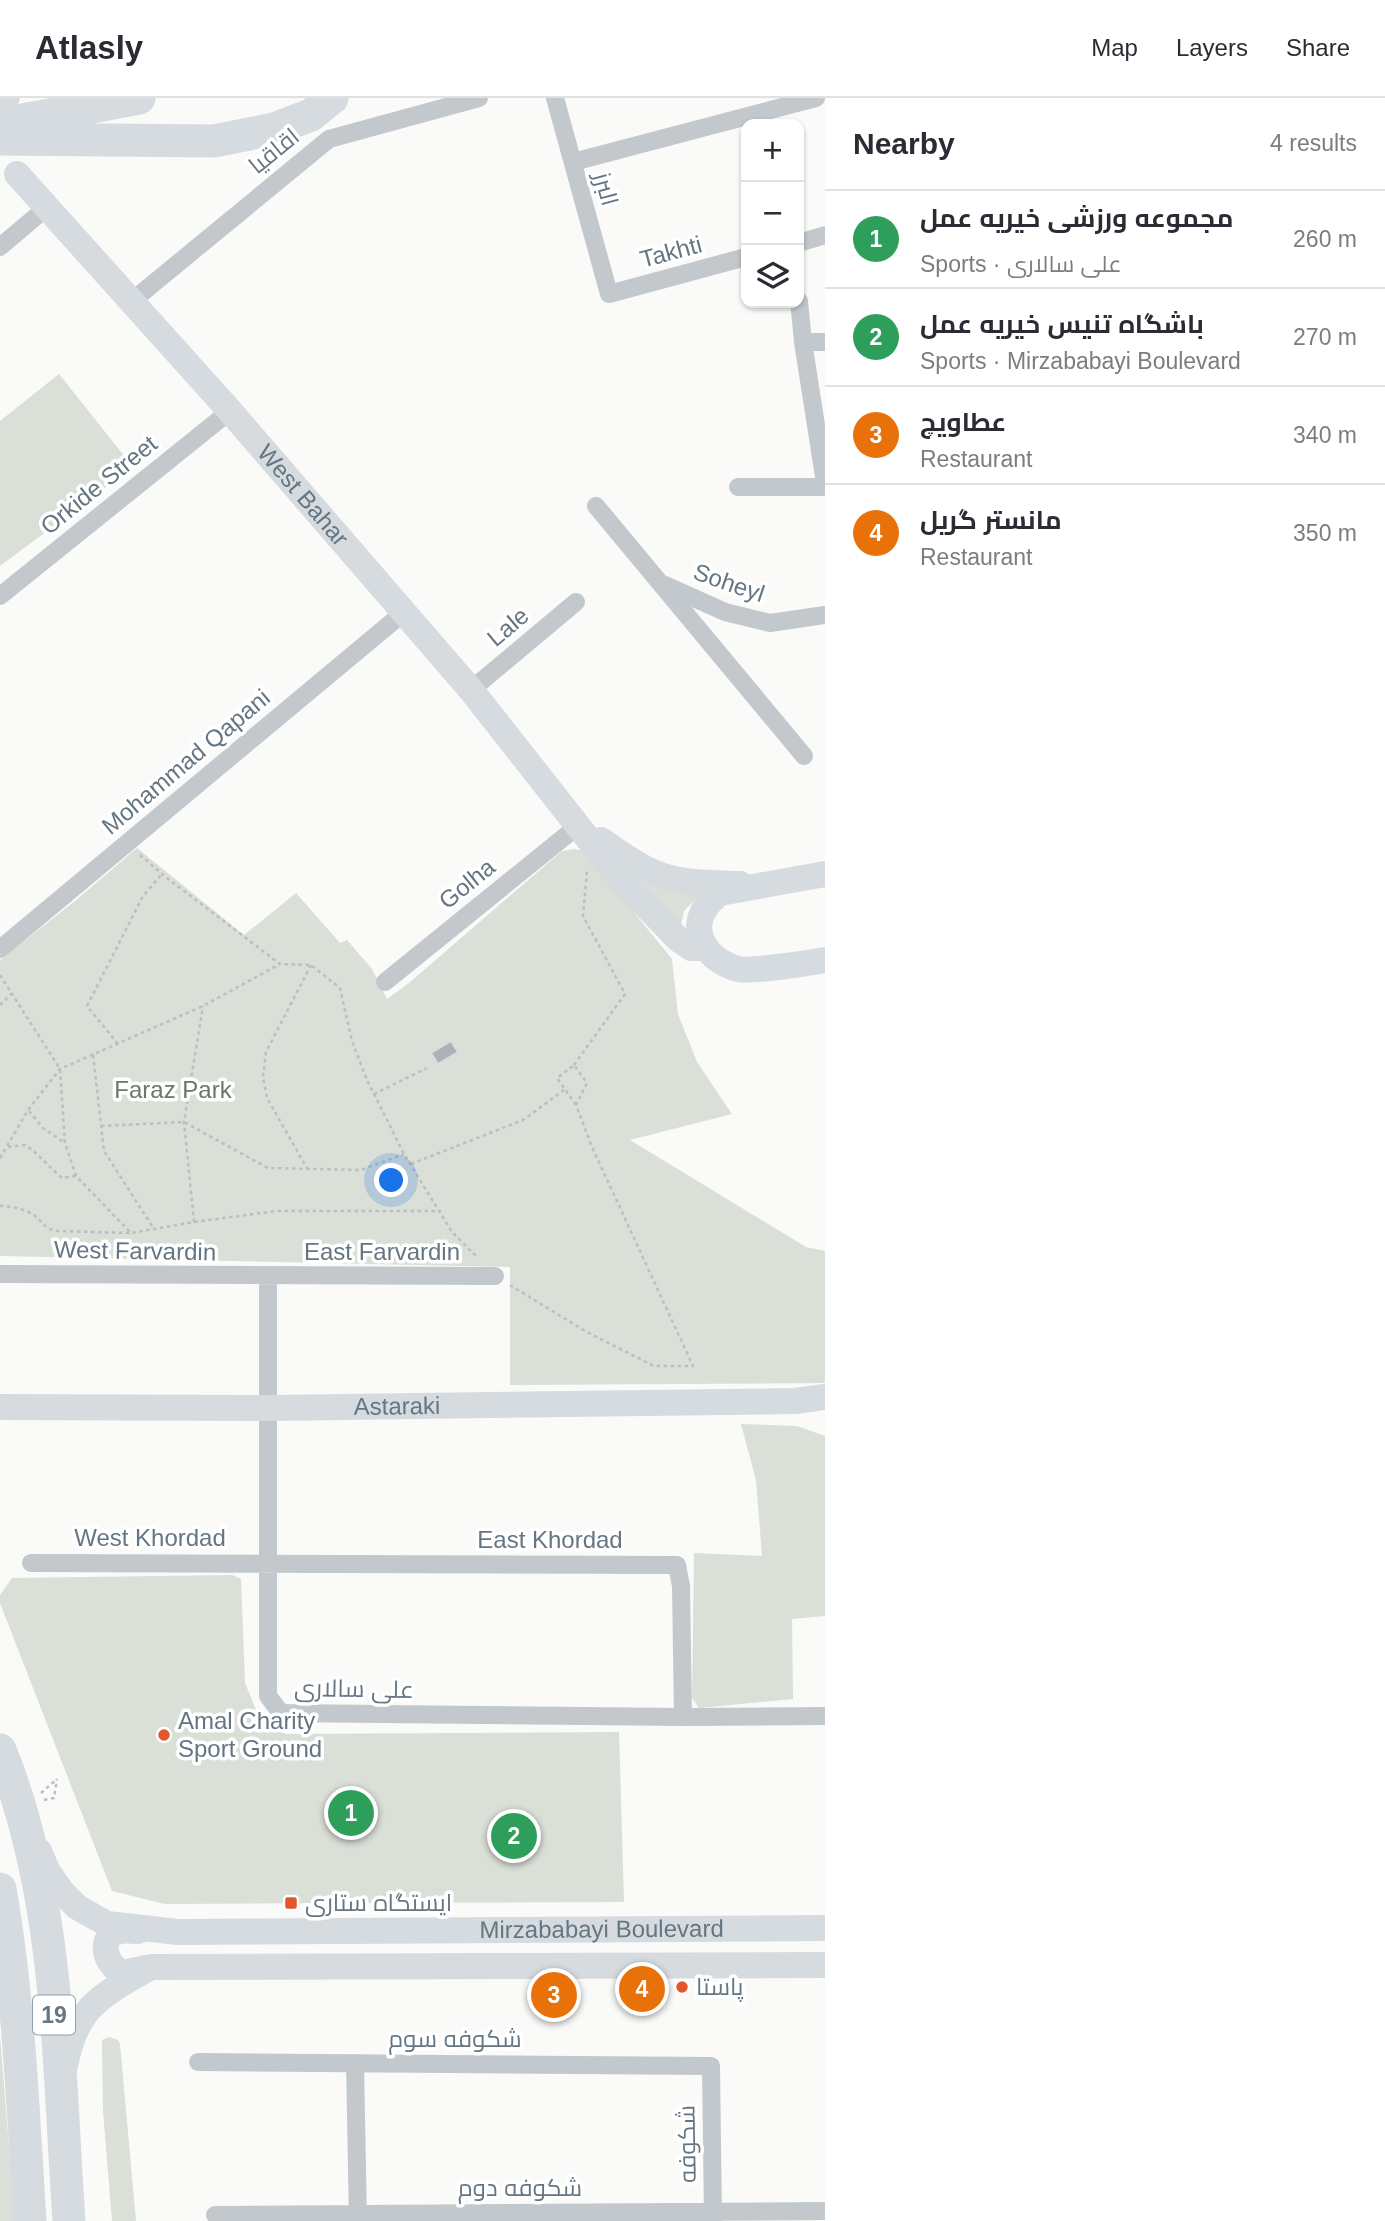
<!DOCTYPE html>
<meta charset="utf-8">
<style>
body{margin:0;font-family:Helvetica,Cairo,sans-serif;background:#f7f7f7;color:#2b2b33}
.controls{position:absolute;right:21px;top:21px;display:grid;overflow:hidden;border-radius:14px;box-shadow:0 2px 5px #0004}
.controls button{width:63px;height:63px;display:grid;place-items:center;padding:0;border:0;border-bottom:2px solid #e1e1e2;background:#fff;color:#2b2b33;font:35px sans-serif}
.you{position:absolute;left:392px;top:1083px;width:24px;height:24px;margin:-18px;border:5px solid #fff;border-radius:50%;background:#1a73e8;box-shadow:0 0 0 10px #1a73e833}
.badge{display:grid;place-items:center;width:46px;height:46px;border-radius:50%;background:#2563eb;color:#fff;font-size:23px;font-weight:700}
.pin{position:absolute;translate:-50% -50%;border:4px solid #fff;box-shadow:0 2px 7px #0006}
.list{margin:0;padding:0;list-style:none}
h2{display:flex;justify-content:space-between;align-items:center;height:91px;margin:0;padding:0 28px;font-size:30px}
h2 small{font-size:23px;font-weight:400;color:#7c7c81}
.list li{display:grid;grid-template-columns:46px 1fr auto;gap:21px;align-items:center;box-sizing:border-box;height:98px;padding:0 28px;border-top:2px solid #e1e1e2}
.list b{display:block;font-size:26px;white-space:nowrap}
.list p{margin:0;font-size:23px;white-space:nowrap;color:#7c7c81}
.list em{font-size:23px;font-style:normal;color:#7c7c81}
.icon{flex:none;width:38px;height:38px;fill:none;stroke:currentColor;stroke-width:2;stroke-linecap:round;stroke-linejoin:round}
.map{position:relative;flex:none;width:825px;height:2123px;overflow:hidden}
header{display:flex;align-items:center;gap:42px;box-sizing:border-box;height:98px;padding:0 35px;background:#fff;border-bottom:2px solid #e1e1e2}
header strong{font-size:33px}
nav{display:flex;gap:38px;margin-inline-start:auto;font-size:24px}
main{display:flex}
aside{flex:1;background:#fff}
.map>svg:first-child{display:block}
.green{fill:#dadfd7}
.building{fill:#aab3b9;stroke:#dcdcda;stroke-width:2}
.lines{fill:none;stroke-linecap:round;stroke-linejoin:round}
.path{stroke:#bbbfc2;stroke-width:2.5;stroke-dasharray:3.5 3.5;stroke-linecap:butt}
.street{stroke:#c3c8cc;stroke-width:18}
.secondary{stroke:#d6dbdf;stroke-width:26}
.highway{stroke:#d6dbdf;stroke-width:33}
.poi-dot{fill:#e4572e;stroke:#fff;stroke-width:2.5}
.labels{text-anchor:middle;stroke-width:7;stroke-linejoin:round;paint-order:stroke}
.shield{fill:#fff;stroke:#939fa8;stroke-width:2}
.shield-label{font-size:23px;font-weight:bold;fill:#657683}
.street-label{font-size:24px;fill:#657683;stroke:#fff}
.park-label{font-size:24px;fill:#687a64;stroke:#fff}
.poi-label{font-size:24px;fill:#657683;stroke:#fff;text-anchor:start}
</style>
<header>
<strong>Atlasly</strong>
<nav><a>Map</a><a>Layers</a><a>Share</a></nav>
</header>
<main>
<div class="map">
<svg width="825" height="2123" viewBox="0 0 825 2123">
<rect width="100%" height="100%" fill="#fafaf8"/>
<path class="green" d="M59,276L133,369L0,468V323Z
M137,750L244,837L296,795L340,845L347,842L372,871L387,901L409,885L562,753L575,751L584,753L672,861L678,916L697,964L732,1016L630,1042L806,1149L825,1153V1285L510,1287V1169L0,1158V862L75,803Z
M626,769L705,792L684,813L679,836Z
M741,1326L797,1328L825,1338V1518L792,1521L793,1601L699,1610L692,1600L694,1455L762,1458L756,1382Z
M232,1477L241,1481L245,1585L256,1612L285,1636L619,1634L624,1804L165,1806L112,1793L0,1505V1497L12,1480Z
M0,1938L15,2123H0Z
M109,1939L118,1942L120,1946L136,2123H112L103,2013L102,1942Z"/>
<path class="building" d="M451,943L458,954L438,966L431,955Z"/>
<g class="lines">
<path class="path" d="M140,757L167,780L280,866L311,867L340,890L352,943L367,982L404,1056L452,1134L478,1160
M0,877L60,971L65,1045L76,1078L131,1135L194,1124L276,1113H441
M0,907L11,896
M118,946L87,908L143,798L162,776
M93,957L104,1053L154,1131
M574,967L625,896L583,818L587,773
M374,996L427,970
M29,1013L43,1030L65,1045
M101,1028L184,1024L268,1070L361,1072L404,1056
M8,1049L25,1047C40,1057 49,1069 62,1080L76,1078
M0,1060L28,1012L60,971L203,908L280,866
M411,1066L523,1022L564,992
M308,1072L267,1000L263,979L266,954L311,867
M0,1108C10,1108 25,1111 34,1117C43,1124 45,1131 57,1133L131,1135
M194,1124L184,1024L203,908
M510,1187L585,1233L654,1268H693L592,1049L576,1007L587,985L574,967L557,980L576,1007
M41,1695L57,1681
M44,1702L54,1700L57,1681"/>
<path class="street" d="M555,0L609,196L746,159
M573,64L816,0
M799,145L825,137
M0,149L46,110
M132,203L329,41L479,0
M799,203L803,244L825,385
M803,244H825
M738,389H825
M596,408L804,658
M665,487L725,514L770,525L825,517
M0,498L230,313
M471,592L576,504
M0,851L403,515
M385,884L579,727
M1,1176L495,1178
M268,1179V1598L281,1615L683,1619L825,1618
M31,1465L677,1467L681,1488L683,1619
M198,1964L711,1968L713,2123
M355,1965L358,2123
M215,2117L825,2113"/>
<g class="secondary">
<path id="s1" d="M17,76L230,313L471,592L619,780L678,841L691,850H704"/>
<path d="M601,742C623,757 646,775 674,781C695,786 719,785 740,786"/>
<path d="M825,776L720,795C707,805 696,818 700,836C704,854 720,866 738,871C752,874 808,865 825,862"/>
<path id="s2" d="M0,1309L270,1310L795,1303L825,1299"/>
<path id="s3" d="M39,1753L48,1774L62,1794L77,1809L107,1826L178,1834L825,1830"/>
<path d="M138,1833C133,1833 126,1832 121,1833C97,1837 104,1867 123,1875L146,1870"/>
<path d="M65,1968C76,1908 102,1897 151,1869L825,1867"/>
</g>
<path class="highway" d="M0,1L3,0
M2,26L139,0
M0,41L214,43L274,31L311,17L332,0
M0,1652C60,1800 58,1966 69,2123
M0,1791C19,1899 23,2013 30,2123"/>
</g>
<g class="poi-dot">
<circle cx="164" cy="1637" r="7"/>
<rect x="284" y="1798" width="14" height="14" rx="3.5"/>
<circle cx="682" cy="1889" r="7"/>
</g>
<g class="labels">
<rect class="shield" x="33" y="1897.5" width="42" height="39" rx="5"/>
<g class="shield-label">
<text x="54" y="1925">19</text>
</g>
<g class="street-label">
<text transform="translate(274 53) rotate(-39)" y="8">اقاقیا</text>
<text transform="translate(606 91) rotate(75)" y="8">البرز</text>
<text transform="translate(671 154) rotate(-15)" y="8">Takhti</text>
<text transform="translate(99 387) rotate(-39)" y="8">Orkide Street</text>
<text dy="8" stroke="none"><textPath href="#s1" startOffset="430">West Bahar</textPath></text>
<text transform="translate(729 485) rotate(19)" y="8">Soheyl</text>
<text transform="translate(508 529) rotate(-40)" y="8">Lale</text>
<text transform="translate(186 664) rotate(-40)" y="8">Mohammad Qapani</text>
<text transform="translate(467 786) rotate(-39)" y="8">Golha</text>
<text transform="translate(135 1153) rotate(1)" y="8">West Farvardin</text>
<text x="382" y="1162">East Farvardin</text>
<text dy="8" stroke="none"><textPath href="#s2" startOffset="397">Astaraki</textPath></text>
<text x="150" y="1448">West Khordad</text>
<text x="550" y="1450">East Khordad</text>
<text transform="translate(354 1591) rotate(1)" y="8">علی سالاری</text>
<text dy="8" stroke="none"><textPath href="#s3" startOffset="598">Mirzababayi Boulevard</textPath></text>
<text x="455" y="1949">شکوفه سوم</text>
<text transform="translate(687 2046) rotate(-91)" y="8">شکوفه</text>
<text x="520" y="2098">شکوفه دوم</text>
</g>
<g class="park-label">
<text x="173" y="1000">Faraz Park</text>
</g>
<g class="poi-label">
<text x="178" y="1631">Amal Charity<tspan x="178" dy="28">Sport Ground</tspan></text>
<text x="305" y="1813">ایستگاه ستاری</text>
<text x="696" y="1897">پاستا</text>
</g>
</g>
</svg>
<div class="controls">
<button>+</button>
<button>−</button>
<button><svg class="icon" aria-label="layers" viewBox="0 0 24 24"><path d="M12 4l9 5-9 5-9-5zM3 14l9 5 9-5"/></svg></button>
</div>
<div class="you"></div>
<div class="pin badge" style="left:351px;top:1715px;background:#2e9e5b">1</div>
<div class="pin badge" style="left:514px;top:1738px;background:#2e9e5b">2</div>
<div class="pin badge" style="left:554px;top:1897px;background:#e8710a">3</div>
<div class="pin badge" style="left:642px;top:1891px;background:#e8710a">4</div>
</div>
<aside>
<h2>Nearby<small>4 results</small></h2>
<ul class="list">
<li><span class="badge" style="background:#2e9e5b">1</span><div><b>مجموعه ورزشی خیریه عمل</b><p>Sports · علی سالاری</p></div><em>260 m</em></li>
<li><span class="badge" style="background:#2e9e5b">2</span><div><b>باشگاه تنیس خیریه عمل</b><p>Sports · Mirzababayi Boulevard</p></div><em>270 m</em></li>
<li><span class="badge" style="background:#e8710a">3</span><div><b>عطاویچ</b><p>Restaurant</p></div><em>340 m</em></li>
<li><span class="badge" style="background:#e8710a">4</span><div><b>مانستر گریل</b><p>Restaurant</p></div><em>350 m</em></li>
</ul>
</aside>
</main>
